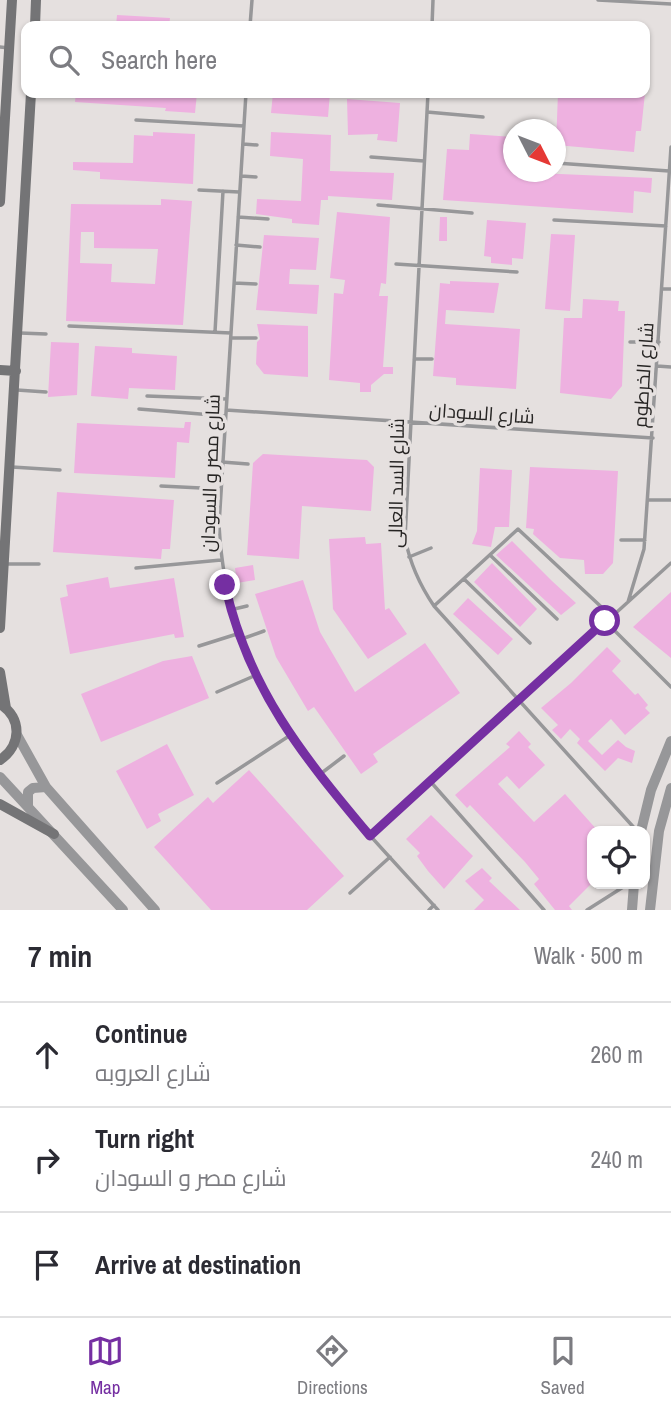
<!DOCTYPE html>
<meta charset="utf-8">
<style>
body{margin:0;font-family:"Archivo Narrow",Cairo,sans-serif;background:#f2f2f3;color:#2b2b33}
.controls{position:absolute;right:21px;bottom:21px;display:grid;overflow:hidden;border-radius:14px;box-shadow:0 2px 5px #0004}
.controls button{width:63px;height:63px;display:grid;place-items:center;padding:0;border:0;border-bottom:2px solid #e1e1e2;background:#fff;color:#2b2b33;font:35px sans-serif}
.compass{position:absolute;left:503px;top:119px;width:63px;height:63px;border-radius:50%;background:#fff;box-shadow:0 2px 5px #0004;rotate:132deg}
.stop{position:absolute;width:21px;height:21px;margin:-16px;border:5px solid #752fa2;border-radius:50%;background:#fff}
.stop.end{background:#752fa2;border-color:#fff;box-shadow:0 2px 7px #0008}
.list{margin:0;padding:0;list-style:none}
h2{display:flex;justify-content:space-between;align-items:center;height:91px;margin:0;padding:0 28px;font-size:30px}
h2 small{font-size:23px;font-weight:400;color:#7c7c81}
.list li{display:grid;grid-template-columns:46px 1fr auto;gap:21px;align-items:center;box-sizing:border-box;height:105px;padding:0 28px;border-top:2px solid #e1e1e2}
.list b{display:block;font-size:26px;white-space:nowrap}
.list p{margin:0;font-size:23px;white-space:nowrap;color:#7c7c81}
.list em{font-size:23px;font-style:normal;color:#7c7c81}
.icon{flex:none;width:38px;height:38px;fill:none;stroke:currentColor;stroke-width:2;stroke-linecap:round;stroke-linejoin:round}
.map{position:relative;flex:none;width:671px;height:910px;overflow:hidden}
.search{position:absolute;background:#fff;box-shadow:0 2px 5px #0004;left:21px;right:21px;top:21px;height:77px;display:flex;align-items:center;gap:18px;box-sizing:border-box;padding:0 24px;border-radius:14px;color:#7c7c81;font-size:26px}
.sheet{height:406px;background:#fff}
nav{display:flex;justify-content:space-around;align-items:center;box-sizing:border-box;height:98px;border-top:2px solid #e1e1e2;background:#fff;font-size:19px;color:#7c7c81}
nav a{display:grid;justify-items:center;gap:4px}
nav .on{color:#752fa2}
.map>svg:first-child{display:block}
.building{fill:#eeb1e0;fill-rule:evenodd}
.lines{fill:none;stroke-linecap:round;stroke-linejoin:round}
.service{stroke:#979799;stroke-width:3.5}
.tertiary{stroke:#979799;stroke-width:10}
.secondary{stroke:#747476;stroke-width:10}
.route{stroke:#752fa2;stroke-width:9}
.labels{text-anchor:middle;stroke-width:7;stroke-linejoin:round;paint-order:stroke}
.street-label{font-size:19px;fill:#262423;stroke:#e5e0df}
</style>
<div class="map">
<svg width="671" height="910" viewBox="0 0 671 910">
<rect width="100%" height="100%" fill="#e5e0df"/>
<path class="building" d="M117,15L170,18L169,26H116Z
M76,93H197L195,113L165,111L166,108L75,102Z
M273,93H330L328,117L271,113Z
M558,93H645L641,131H636L634,152L556,145Z
M347,99L400,103L397,142L377,140L378,134L348,135Z
M153,132L195,134L193,184L100,179V172L73,170V162L133,163L134,135L153,136Z
M271,132L331,135L330,171L394,173L392,200L328,196V200H321L319,225L292,223V219L256,214L257,199L301,201L303,159L270,156Z
M470,134L514,137V172L652,178L651,193L634,191L633,213L443,200L447,149L469,150Z
M161,199L192,201L183,325L66,321L71,204L161,205ZM81,232H94V248L158,249L155,284L111,282L112,264L80,263Z
M337,212L390,217L386,284L381,283L379,296H388L383,367H393V374H384L371,385V392H360V383L329,380L334,293L343,294L345,280L330,278Z
M440,217H447V241H439Z
M487,220L526,223L523,259L512,258V265L491,263V257L484,256Z
M551,234L575,235L570,311L545,309Z
M264,235L319,238L316,270L290,269L289,284L319,285L317,314L256,310Z
M450,281L499,283L494,313L446,310L445,324L520,329L516,389L456,385V378L433,376L440,283L450,284Z
M583,299L619,301L618,311H625L622,386L611,399L560,393L564,318H582Z
M257,324L308,326V377L264,374L256,364L257,342L260,339Z
M51,342L79,343L77,395L48,397Z
M95,346L132,348V353L177,356L175,390L129,388L128,399L91,396Z
M185,422H191L189,443L177,442L175,478L74,473L77,423L184,428Z
M263,454L367,460L374,467L371,511L302,506L299,559L247,555L253,463Z
M530,467L618,471L613,563L603,574H585L584,560L560,558L533,534L534,529L526,528Z
M480,468L512,470L509,527H495L491,547L472,544L477,531Z
M57,492L174,500L170,549H162L161,559L53,552Z
M365,537L366,544L381,543L385,610L389,608L407,634L368,659L333,609L329,539Z
M512,541L552,581L576,603L561,615L496,555Z
M492,563L537,609L520,627L474,582Z
M253,565L255,580L237,583L235,568Z
M108,577L110,588L174,578L184,637L175,638L174,634L70,654L60,598L68,596L66,585Z
M303,580L320,632L355,692L425,643L460,693L373,754L378,762L361,774L314,707L308,711L276,657L255,594Z
M671,592V658L633,627Z
M468,598L513,639L498,655L453,614Z
M607,647L621,661L612,671L635,695L638,693L648,705L645,708L650,713L625,735L611,719L588,741L602,755L618,740L626,747L635,751L632,763L618,758L605,771L577,743L580,739L570,729L561,739L552,730L558,725L541,708L571,683Z
M192,656L209,698L101,742L81,694L163,661Z
M519,731L531,744L528,747L545,765L519,789L507,776L498,784L534,822L565,794L598,831H592V883L569,906L572,910H555L534,884L539,879L525,862L470,805L467,808L455,795L510,747L506,744Z
M167,744L194,795L158,814L161,821L147,829L116,771Z
M249,770L344,876L307,910H211L154,847L208,797L213,803Z
M431,815L473,856L444,889L428,871L417,856L420,853L406,839Z
M482,868L492,878L489,881L520,910H474L484,900L465,881Z"/>
<g class="lines">
<path class="service" d="M598,0L671,4
M250,26L252,0
M432,26L433,0
M0,47L9,48
M246,93L219,525C228,697 329,790 438,910
M428,93L405,538C410,564 419,584 434,606L637,831
M246,95L261,96
M427,112L483,117
M136,120L244,126
M243,144L257,145
M371,157L424,161
M556,163L669,171
M241,176L256,177
M199,190L239,192
M378,205L472,213
M238,217L268,219
M554,220L666,226
M236,245L260,247
M396,264L517,272
M234,283L256,284
M662,289H671
M69,326L231,333
M215,332L223,191
M20,333L46,334
M231,338H256
M630,342H659
M414,359H432
M657,366L671,367
M17,390L46,392
M147,396L226,399
M139,409L225,416
M226,410L653,438
M222,462L248,464
M12,467L60,470
M161,486L221,489
M648,500H671
M621,540H645
M490,555L557,619
M409,557L431,548
M6,564H39
M136,568L221,560
M464,579L530,643
M628,602L644,549L671,147
M434,606L518,529L611,616
M230,610L247,606
M605,621L671,687
M239,640L264,631
M199,646L237,634
M217,692L254,676
M319,775L344,756
M430,781L544,910
M217,783L289,736
M370,836L671,563
M350,893L390,857
M429,910L434,905
M587,910L628,884"/>
<path class="tertiary" d="M17,735L46,787L155,910
M0,777L123,910
M28,805V792L33,788L46,787
M641,831L651,790L671,741
M632,910L634,884
M650,910L659,831L671,788"/>
<path class="secondary" d="M35,26L36,0
M0,202L12,0
M0,370L16,371
M0,628L31,93
M0,672L6,708
M0,704C23,718 21,746 0,760
M0,804L54,834"/>
</g>
<g class="lines">
<path class="route" d="M225,585C248,689 303,756 370,836L605,621"/>
</g>
<g class="labels">
<g class="street-label">
<text transform="translate(643 375) rotate(-86)" y="7">شارع الخرطوم</text>
<text transform="translate(482 413) rotate(4)" y="7">شارع السودان</text>
<text transform="translate(210 473) rotate(-88)" y="7">شارع مصر و السودان</text>
<text transform="translate(396 483) rotate(-89)" y="7">شارع السد العالى</text>
</g>
</g>
</svg>
<div class="controls">
<button><svg class="icon" aria-label="locate" viewBox="0 0 24 24"><circle cx="12" cy="12" r="6"/><path d="M12 2v4M12 18v4M2 12h4M18 12h4"/></svg></button>
</div>
<svg class="compass" viewBox="-18 -18 36 36"><path d="M0-13l5 13h-10z" fill="#e53935"/><path d="M0 13l5-13h-10z" fill="#7c7c81"/></svg>
<div class="stop" style="left:605px;top:621px"></div>
<div class="stop end" style="left:225px;top:585px"></div>
<div class="search"><svg class="icon" aria-label="search" viewBox="0 0 24 24"><circle cx="10" cy="10" r="6"/><path d="M15 15l6 6"/></svg>Search here</div>
</div>
<section class="sheet">
<h2>7 min<small>Walk · 500 m</small></h2>
<ul class="list">
<li><svg class="icon" aria-label="ahead" viewBox="0 0 24 24"><path d="M12 20V5M6 11l6-6 6 6"/></svg><div><b>Continue</b><p>شارع العروبه</p></div><em>260 m</em></li>
<li><svg class="icon" aria-label="right" viewBox="0 0 24 24"><path d="M7 20v-9h11M14 6l5 5-5 5"/></svg><div><b>Turn right</b><p>شارع مصر و السودان</p></div><em>240 m</em></li>
<li><svg class="icon" aria-label="arrive" viewBox="0 0 24 24"><path d="M6 21V4h12l-3 4 3 4H6"/></svg><div><b>Arrive at destination</b></div></li>
</ul>
</section>
<nav>
<a class="on"><svg class="icon" aria-label="map" viewBox="0 0 24 24"><path d="M3 6l6-2 6 2 6-2v14l-6 2-6-2-6 2zM9 4v14M15 6v14"/></svg>Map</a>
<a><svg class="icon" aria-label="directions" viewBox="0 0 24 24"><path d="M12 3l9 9-9 9-9-9zM9 14v-3h6M13 9l2 2-2 2"/></svg>Directions</a>
<a><svg class="icon" aria-label="saved" viewBox="0 0 24 24"><path d="M7 4h10v16l-5-4-5 4z"/></svg>Saved</a>
</nav>
